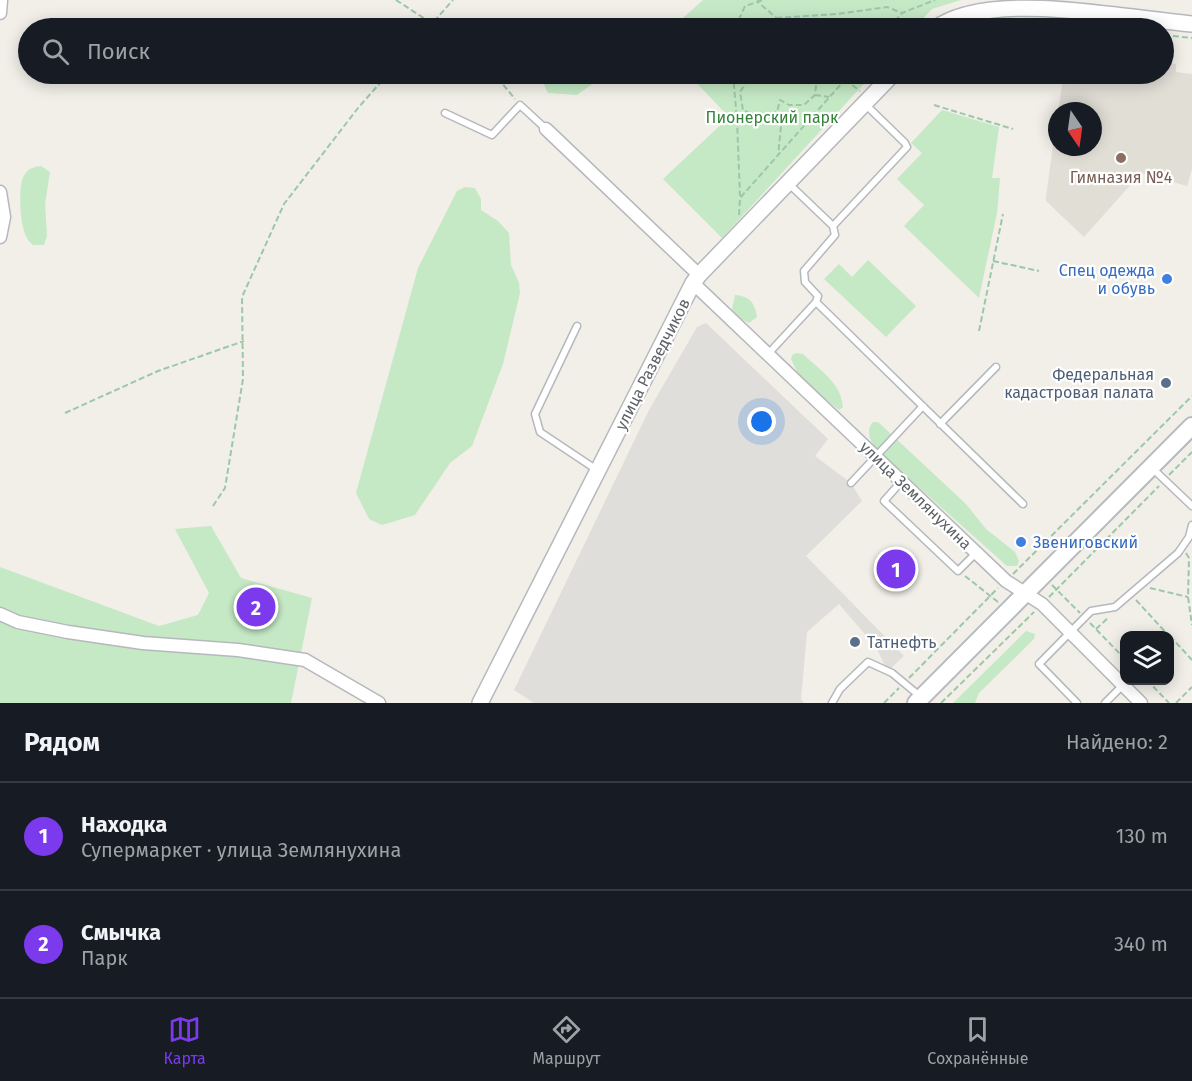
<!DOCTYPE html>
<html lang="ru">
<meta charset="utf-8">
<style>
body{margin:0;font-family:"Fira Sans",sans-serif;background:#20242c;color:#f1f3f6}
.controls{position:absolute;right:18px;bottom:18px;display:grid;overflow:hidden;border-radius:12px;box-shadow:0 3px 15px #0003}
.controls button{width:54px;height:54px;display:grid;place-items:center;padding:0;border:0;border-bottom:2px solid #363941;background:#171b24;color:#f1f3f6;font:30px sans-serif}
.compass{position:absolute;left:1048px;top:102px;width:54px;height:54px;border-radius:50%;background:#171b24;box-shadow:0 3px 15px #0003;rotate:167deg}
.you{position:absolute;left:762px;top:422px;width:21px;height:21px;margin:-15px;border:4px solid #fff;border-radius:50%;background:#1a73e8;box-shadow:0 0 0 9px #1a73e833}
.badge{display:grid;place-items:center;width:39px;height:39px;border-radius:50%;background:#7c3aed;color:#fff;font-size:20px;font-weight:700}
.pin{position:absolute;translate:-50% -50%;border:3px solid #fff;box-shadow:0 2px 6px #0006}
.list{margin:0;padding:0;list-style:none}
h2{display:flex;justify-content:space-between;align-items:center;height:78px;margin:0;padding:0 24px;font-size:26px}
h2 small{font-size:20px;font-weight:400;color:#9ea1a6}
.list li{display:grid;grid-template-columns:39px 1fr auto;gap:18px;align-items:center;box-sizing:border-box;height:108px;padding:0 24px;border-top:2px solid #363941}
.list b{display:block;font-size:22px;white-space:nowrap}
.list p{margin:0;font-size:20px;white-space:nowrap;color:#9ea1a6}
.list em{font-size:20px;font-style:normal;color:#9ea1a6}
.icon{flex:none;width:33px;height:33px;fill:none;stroke:currentColor;stroke-width:2;stroke-linecap:round;stroke-linejoin:round}
.map{position:relative;flex:none;width:1192px;height:703px;overflow:hidden}
.search{position:absolute;background:#171b24;box-shadow:0 3px 15px #0003;left:18px;right:18px;top:18px;height:66px;display:flex;align-items:center;gap:15px;box-sizing:border-box;padding:0 21px;border-radius:33px;color:#9ea1a6;font-size:22px}
.sheet{height:294px;background:#171b24}
nav{display:flex;justify-content:space-around;align-items:center;box-sizing:border-box;height:84px;border-top:2px solid #363941;background:#171b24;font-size:16px;color:#9ea1a6}
nav a{display:grid;justify-items:center;gap:3px}
nav .on{color:#7c3aed}
.map>svg:first-child{display:block}
.industrial{fill:#e0deda}
.education{fill:#e1ded6}
.green{fill:#c5e8c5}
.lines{fill:none;stroke-linecap:round;stroke-linejoin:round}
.service-casing{stroke:#b5b8bc;stroke-width:9}
.minor-casing{stroke:#b5b8bc;stroke-width:15}
.tertiary-casing{stroke:#b5b8bc;stroke-width:18}
.secondary-casing{stroke:#b6babf;stroke-width:20}
.path{stroke:#9cc7a9;stroke-width:2;stroke-dasharray:6 3;stroke-linecap:butt}
.service{stroke:#fff;stroke-width:6}
.minor{stroke:#fff;stroke-width:12}
.tertiary{stroke:#fff;stroke-width:15}
.secondary{stroke:#fff;stroke-width:16}
.education-dot{fill:#8d6e63;stroke:#fff;stroke-width:2}
.shop-dot{fill:#3f7fe0;stroke:#fff;stroke-width:2}
.service-dot{fill:#5c6f8a;stroke:#fff;stroke-width:2}
.labels{text-anchor:middle;stroke-width:4.5;stroke-linejoin:round;paint-order:stroke}
.park-label{font-size:16px;fill:#348238;stroke:#fff}
.education-label{font-size:16px;fill:#785e54;stroke:#fff}
.shop-label{font-size:16px;fill:#366cbe;stroke:#fff;text-anchor:end}
.street-label{font-size:16px;fill:#5f6368;stroke:#fff}
.service-label{font-size:16px;fill:#4e5e75;stroke:#fff;text-anchor:end}
</style>
<div class="map">
<svg width="1192" height="703" viewBox="0 0 1192 703">
<rect width="100%" height="100%" fill="#f1efe8"/>
<path class="industrial" d="M706,323L828,439L815,456L851,483L862,501L806,556L904,656L889,670L883,662L876,647L839,604L807,632L801,699L804,703H534L514,690L649,410L697,327Z"/>
<path class="education" d="M1164,63L1176,64V72L1192,74V169L1187,186L1141,173L1084,237L1046,201V197L1057,116V147H1093V111H1058L1064,74H1164Z"/>
<path class="green" d="M703,0H961L932,9L914,28H672Z
M548,74H606L577,95L548,93L540,76Z
M688,74H873L722,238L663,179L729,117Z
M942,110L999,127L992,178H1000L997,213L979,298L904,226L924,205L897,179L922,153L911,143Z
M41,166L50,172L45,204L47,236L44,245H33C31,243 28,241 27,238C20,228 17,184 25,174C29,168 34,167 41,166Z
M465,187L475,188L481,199V210L498,221L509,233L511,265L519,283L520,293L503,364L472,446L450,463L415,515L382,525L369,519L356,493L418,268L457,191Z
M868,260L916,306L886,337L824,279L839,264L852,277Z
M735,295C750,296 755,303 757,317L749,323L739,318L732,309Z
M798,353L803,354C820,370 841,383 843,407L839,410L800,378L791,359L793,354Z
M873,422H878L966,504L986,529L1015,552L1019,561L1017,566H1007L877,450C870,441 865,431 873,422Z
M211,526L241,578L312,598L291,703H0V567L159,626L198,615L209,593L175,529Z
M1026,631L1035,634L1034,639L979,693L975,703H953Z"/>
<g class="lines">
<g class="service-casing">
<path id="service" d="M985,11L987,28
M445,113L492,135L520,105L546,129
M833,226L907,147L905,143L865,104
M816,302L1023,504
M577,326L535,414L540,432L597,470
M768,354L816,302L818,296L805,282L804,271L835,235L833,226L788,183
M940,424L996,367
M1151,467L1192,506
M901,482L884,501L958,571L976,553
M851,483L923,406
M832,703L840,689L868,662L892,673L921,697
M1077,703L1039,664L1091,611L1115,607L1178,553L1189,537L1192,525
M1105,703L1123,685"/>
</g>
<g class="minor-casing">
<path id="minor" d="M0,13L1,0
M546,129L699,275
M0,192L4,217L0,237
M693,283L1006,581L1042,604L1141,703
M0,614L18,622L68,632L143,643L238,650L305,660L379,703"/>
</g>
<g class="tertiary-casing">
<path id="tertiary" d="M936,28C976,0 1057,8 1105,14C1134,17 1163,21 1192,24
M480,703L693,283L699,275L893,74"/>
</g>
<g class="secondary-casing">
<path id="secondary" d="M916,703L1192,426"/>
</g>
<path class="path" d="M396,0L439,28
M762,0L758,2L788,28
M776,18L837,14L887,7L902,13
M1050,23L1104,28
M428,28L453,0
M735,28L745,6L758,2V0
M889,28L902,13L935,0
M1164,35L1192,38
M489,74L501,82L515,99
M733,74L737,120L740,196
M758,74L761,79L748,80L740,92L743,110L759,117L777,112L780,100L789,105H804L815,95L817,77L812,74
M838,74L860,91
M815,95L829,97
M934,105L1013,129
M768,114L781,126L778,156
M739,215L740,198L850,74
M993,261L1039,271
M979,331L1003,214
M65,413L158,371L244,341
M1169,475L1192,452
M213,506L225,488L243,379L242,297L284,204L358,108L388,74
M1186,553L1189,558L1188,597L1192,625
M1013,574L1192,396
M965,576L998,602
M1052,585L1080,613
M1150,588L1188,597
M1049,597L1159,486
M1136,600L1169,636
M1090,623L1124,658
M1096,629L1109,617
M1170,636L1192,660
M909,678L998,588
M1147,680L1169,703
M884,703L899,688
M941,703L1034,612
M1176,703L1192,687"/>
<use href="#service" class="service"/>
<use href="#minor" class="minor"/>
<use href="#tertiary" class="tertiary"/>
<use href="#secondary" class="secondary"/>
</g>
<circle class="education-dot" cx="1121" cy="158" r="6"/>
<g class="shop-dot">
<circle cx="1167" cy="279" r="6"/>
<circle cx="1021" cy="542" r="6"/>
</g>
<g class="service-dot">
<circle cx="1166" cy="383" r="6"/>
<circle cx="855" cy="642" r="6"/>
</g>
<g class="labels">
<g class="park-label">
<text x="772" y="123">Пионерский парк</text>
</g>
<g class="education-label">
<text x="1121" y="183">Гимназия №4</text>
</g>
<g class="shop-label">
<text x="1155" y="276">Спец одежда<tspan x="1155" dy="18">и обувь</tspan></text>
<text x="1033" y="548" text-anchor="start">Звениговский</text>
</g>
<g class="street-label">
<text transform="translate(652 364) rotate(-63)" y="6">улица Разведчиков</text>
<text transform="translate(916 495) rotate(44)" y="6">улица Землянухина</text>
</g>
<g class="service-label">
<text x="1154" y="380">Федеральная<tspan x="1154" dy="18">кадастровая палата</tspan></text>
<text x="867" y="648" text-anchor="start">Татнефть</text>
</g>
</g>
</svg>
<div class="controls">
<button><svg class="icon" aria-label="layers" viewBox="0 0 24 24"><path d="M12 4l9 5-9 5-9-5zM3 14l9 5 9-5"/></svg></button>
</div>
<svg class="compass" viewBox="-18 -18 36 36"><path d="M0-13l5 13h-10z" fill="#e53935"/><path d="M0 13l5-13h-10z" fill="#9ea1a6"/></svg>
<div class="you"></div>
<div class="pin badge" style="left:896px;top:569px">1</div>
<div class="pin badge" style="left:256px;top:607px">2</div>
<div class="search"><svg class="icon" aria-label="search" viewBox="0 0 24 24"><circle cx="10" cy="10" r="6"/><path d="M15 15l6 6"/></svg>Поиск</div>
</div>
<section class="sheet">
<h2>Рядом<small>Найдено: 2</small></h2>
<ul class="list">
<li><span class="badge">1</span><div><b>Находка</b><p>Супермаркет · улица Землянухина</p></div><em>130 m</em></li>
<li><span class="badge">2</span><div><b>Смычка</b><p>Парк</p></div><em>340 m</em></li>
</ul>
</section>
<nav>
<a class="on"><svg class="icon" aria-label="map" viewBox="0 0 24 24"><path d="M3 6l6-2 6 2 6-2v14l-6 2-6-2-6 2zM9 4v14M15 6v14"/></svg>Карта</a>
<a><svg class="icon" aria-label="directions" viewBox="0 0 24 24"><path d="M12 3l9 9-9 9-9-9zM9 14v-3h6M13 9l2 2-2 2"/></svg>Маршрут</a>
<a><svg class="icon" aria-label="saved" viewBox="0 0 24 24"><path d="M7 4h10v16l-5-4-5 4z"/></svg>Сохранённые</a>
</nav>
